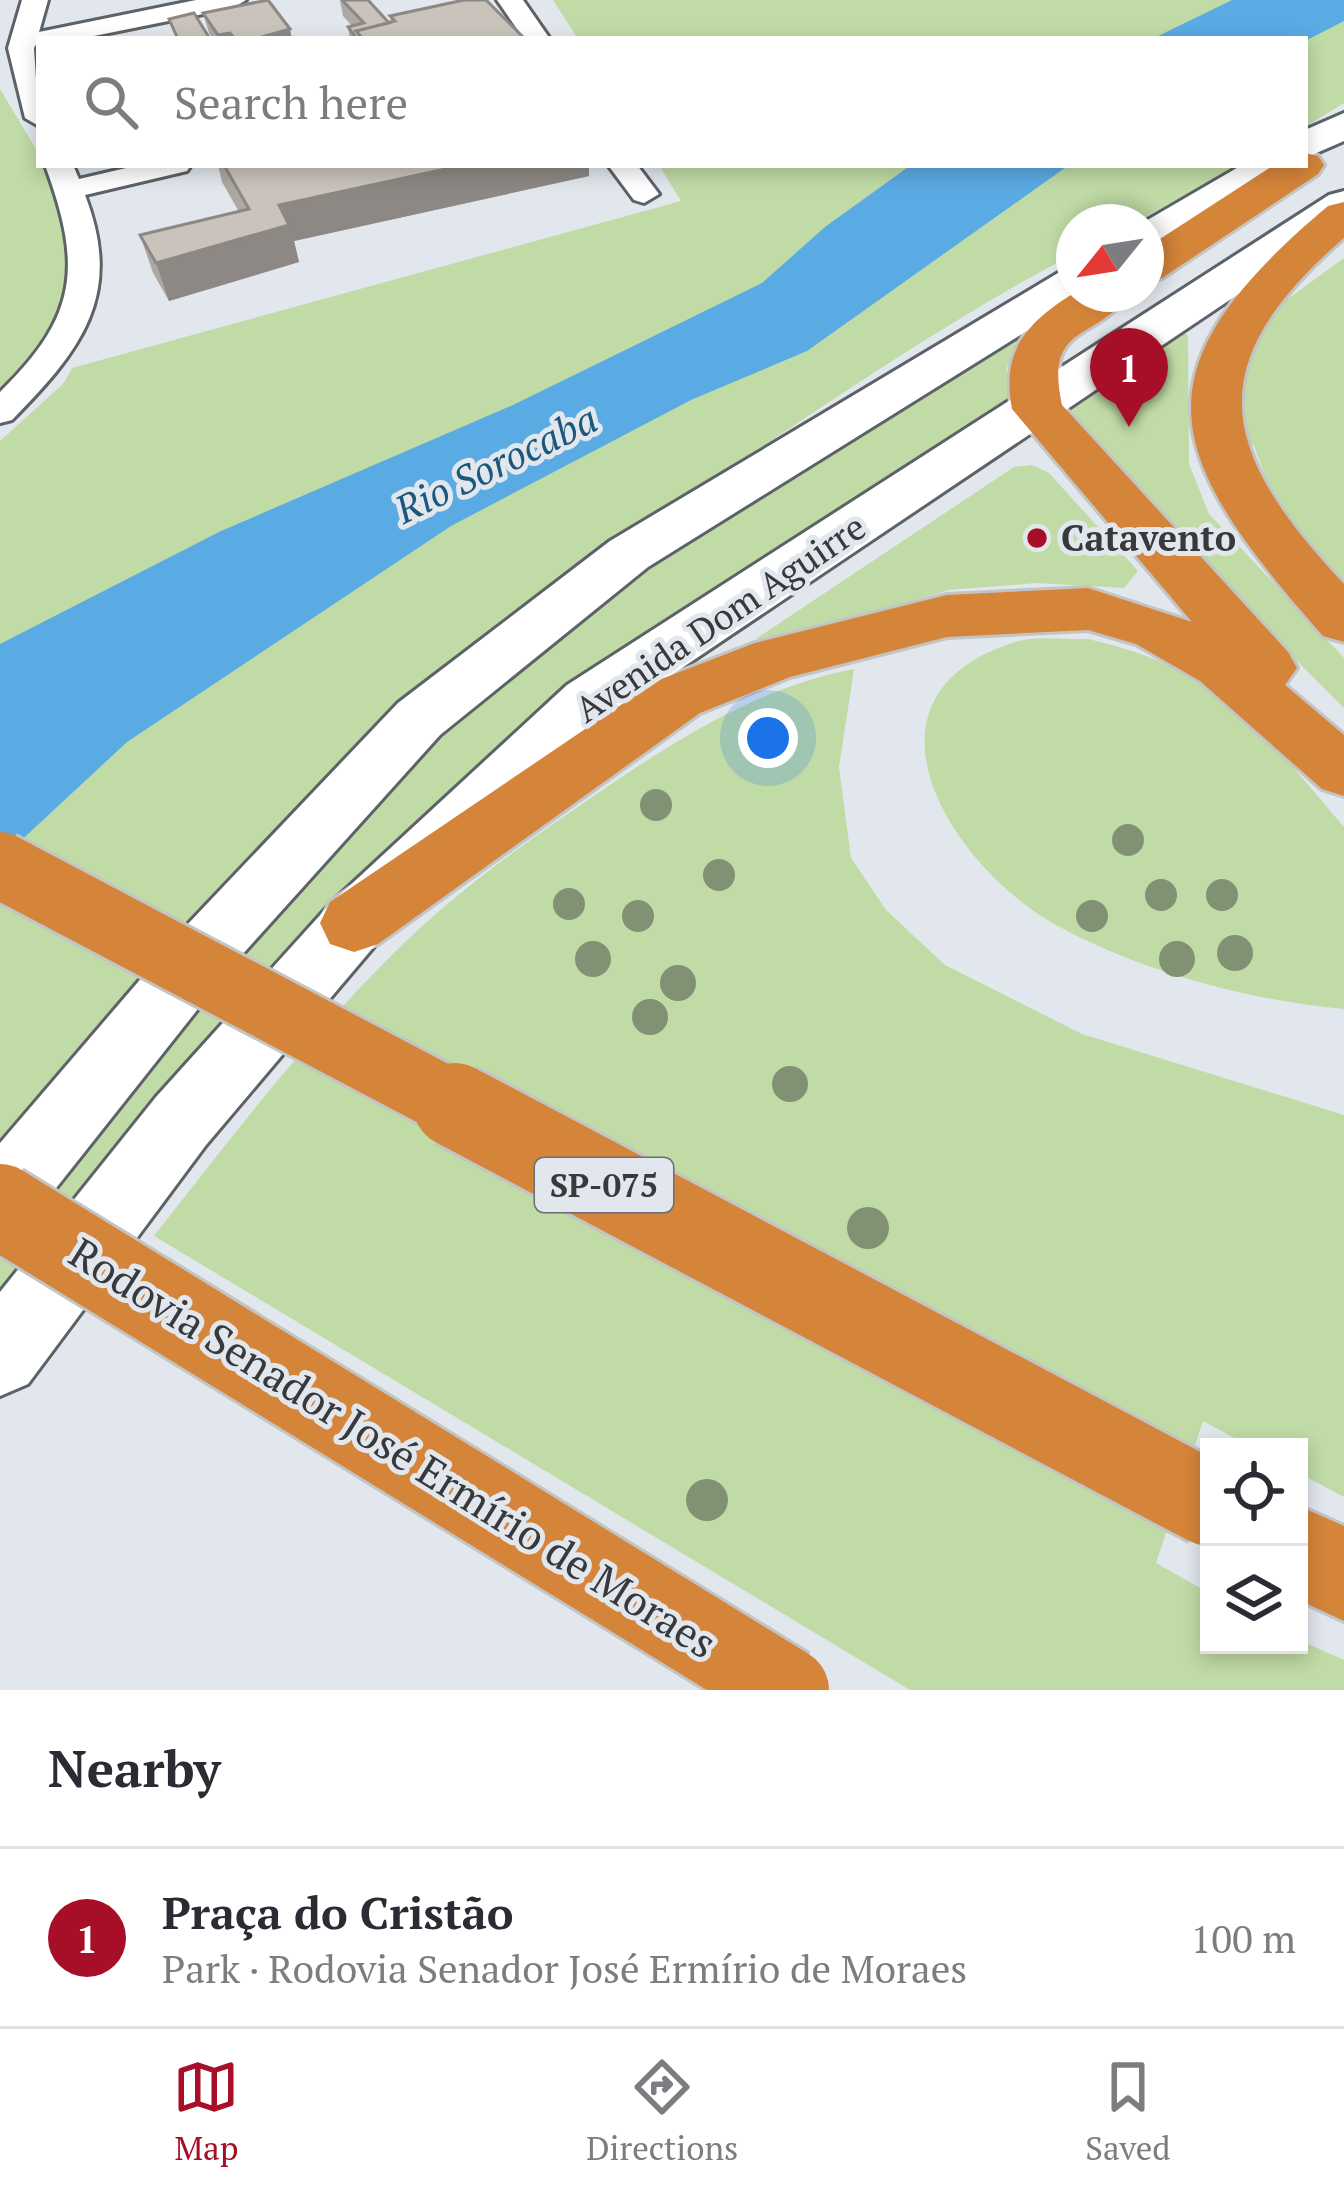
<!DOCTYPE html>
<meta charset="utf-8">
<style>
body{margin:0;font-family:"PT Serif",serif;background:#f2f2f3;color:#2b2b33}
.controls{position:absolute;right:36px;bottom:36px;display:grid;overflow:hidden;border-radius:0px;box-shadow:0 6px 18px #0003}
.controls button{width:108px;height:108px;display:grid;place-items:center;padding:0;border:0;border-bottom:3px solid #e1e1e2;background:#fff;color:#2b2b33;font:60px sans-serif}
.compass{position:absolute;left:1056px;top:204px;width:108px;height:108px;border-radius:50%;background:#fff;box-shadow:0 6px 18px #0003;rotate:240deg}
.you{position:absolute;left:768px;top:738px;width:42px;height:42px;margin:-30px;border:9px solid #fff;border-radius:50%;background:#1a73e8;box-shadow:0 0 0 18px #1a73e833}
.badge{display:grid;place-items:center;width:78px;height:78px;border-radius:50%;background:#a70e27;color:#fff;font-size:39px;font-weight:700}
.pin{position:absolute;translate:-50% -99px;filter:drop-shadow(0 3px 6px #0008)}
.pin::after{content:'';position:absolute;top:63px;width:42px;height:36px;background:inherit;clip-path:polygon(0 0,100% 0,50% 100%)}
.list{margin:0;padding:0;list-style:none}
h2{display:flex;justify-content:space-between;align-items:center;height:156px;margin:0;padding:0 48px;font-size:51px}
h2 small{font-size:39px;font-weight:400;color:#7c7c81}
.list li{display:grid;grid-template-columns:78px 1fr auto;gap:36px;align-items:center;box-sizing:border-box;height:180px;padding:0 48px;border-top:3px solid #e1e1e2}
.list b{display:block;font-size:45px;white-space:nowrap}
.list p{margin:0;font-size:39px;white-space:nowrap;color:#7c7c81}
.list em{font-size:39px;font-style:normal;color:#7c7c81}
.icon{flex:none;width:66px;height:66px;fill:none;stroke:currentColor;stroke-width:2;stroke-linecap:round;stroke-linejoin:round}
.map{position:relative;flex:none;width:1344px;height:1690px;overflow:hidden}
.search{position:absolute;background:#fff;box-shadow:0 6px 18px #0003;left:36px;right:36px;top:36px;height:132px;display:flex;align-items:center;gap:30px;box-sizing:border-box;padding:0 42px;border-radius:0px;color:#7c7c81;font-size:45px}
.sheet{height:336px;background:#fff}
nav{display:flex;justify-content:space-around;align-items:center;box-sizing:border-box;height:168px;border-top:3px solid #e1e1e2;background:#fff;font-size:33px;color:#7c7c81}
nav a{display:grid;justify-items:center;gap:6px}
nav .on{color:#a70e27}
.map>svg:first-child{display:block}
.green{fill:#c0dba6}
.water{fill:#5aabe3}
.lines{fill:none;stroke-linecap:round;stroke-linejoin:round}
.street-casing{stroke:#5c6267;stroke-width:6}
.secondary-casing{stroke:#5c6267;stroke-width:6}
.highway-casing{stroke:#c3c4c4;stroke-width:6}
.street{fill:#fff;fill-rule:evenodd}
.secondary{fill:#fff;fill-rule:evenodd}
.highway{fill:#d5853a;fill-rule:evenodd}
.highway-bridge-far1-casing{stroke:#c3c4c4;stroke-width:72;stroke-linecap:butt}
.highway-bridge-casing{stroke:#c3c4c4;stroke-width:90;stroke-linecap:butt}
.highway-bridge-far1{stroke:#d5853a;stroke-width:66}
.highway-bridge{stroke:#d5853a;stroke-width:84}
.tree{fill:#819174}
.wall{fill:#ada8a2}
.shaded-wall{fill:#8d8884}
.building{fill:#c9c3bc;stroke:#8d8884;stroke-width:3}
.poi-dot{fill:#a70e27;stroke:#e1e7ed;stroke-width:4.5}
.labels{text-anchor:middle;stroke-width:10;stroke-linejoin:round;paint-order:stroke}
.shield{fill:#e1e7ed;stroke:#6a6d71;stroke-width:3}
.shield-label{font-size:33px;font-weight:bold;fill:#37393c}
.poi-label{font-size:36px;font-weight:bold;fill:#37393c;stroke:#e1e7ed;text-anchor:start}
.street-label{font-size:36px;fill:#37393c;stroke:#e1e7ed}
.water-label{font-size:39px;font-style:italic;fill:#1c577d;stroke:#e1e7ed}
.near-street-label{font-size:42px;fill:#37393c;stroke:#e1e7ed}
</style>
<div class="map">
<svg width="1344" height="1690" viewBox="0 0 1344 1690">
<rect width="100%" height="100%" fill="#e1e7ed"/>
<path class="green" d="M553,0H1344V103L1305,127V39H578Z
M0,89L39,154V165C71,179 76,293 63,325C53,349 18,376 0,395Z
M659,165H1242L1135,222H1074V254C972,307 876,371 781,434C685,497 585,555 496,626C309,776 152,957 0,1141V441L64,383L72,368L681,201Z
M1344,258V588L1282,523L1254,446L1244,435L1241,390L1254,342L1285,301Z
M1025,327L1006,370L1014,409L580,687L0,1334V1245L241,947L439,727L628,579Z
M1181,330L1188,336L1189,464L1209,514L1344,658V708L1168,532L1068,415L1072,405Z
M1032,465L1049,473L1138,571L1124,588L1037,583L949,590L756,647L757,638L1014,467Z
M1088,639C1217,667 1262,731 1344,827V1009C1249,1000 1141,972 1056,925C949,865 844,696 1015,642C1036,635 1065,640 1088,639Z
M854,669L839,767L851,858L886,910L945,965L1082,1034L1344,1115V1497L1299,1473V1447H1251L1203,1421L1156,1563L1209,1593V1645H1299V1640L1344,1660V1690H910L154,1236C229,1140 304,1042 391,956C455,891 533,837 607,787C685,734 761,687 854,669Z"/>
<path class="water" d="M1232,0H1344V21L1305,41L1152,39Z
M911,165H1069L807,351L691,400L451,526L127,742L0,860V644L221,531L513,405L762,283L825,227Z"/>
<g class="lines">
<g class="street-casing">
<path id="street" d="M22,0H48L39,32L196,0H246L233,8L79,39H39L34,48L39,126L25,118L8,48Z
M497,0H523L550,39H524Z
M45,165H73L79,179L139,165H191L187,171L85,195C124,296 81,350 12,420L0,423V392C79,315 82,266 45,165Z
M608,165H637L659,194L644,203L634,200Z"/>
</g>
<g class="secondary-casing">
<path id="secondary" d="M1344,113V141L1305,158V130Z
M1242,165H1291L1161,248L1146,252L1144,222Z
M1344,191V223L609,717L377,943L206,1145L28,1384L0,1396V1292L156,1097L331,903L567,685L1329,195Z
M1074,269V294H1086L648,567L440,735L232,966L26,1226L0,1236V1143L186,926L398,703L610,541L1058,273Z"/>
</g>
<g class="highway-casing">
<path id="highway" d="M1305,153L1318,156L1324,165L1318,174L1162,278L1146,282V248L1274,165H1305Z
M1344,202V238C1197,365 1219,451 1344,584V642L1323,636C1164,455 1129,373 1328,206Z
M1074,293L1129,294C1095,343 1044,322 1062,405L1288,652L1297,668L1285,685L1344,735V796L1322,789L1200,681L1136,644L1088,630L947,637L790,677L700,713L378,944L354,952L330,944L320,923L330,902L656,681L755,643L947,595L1088,588L1192,622L1012,409C1001,351 1026,323 1074,293Z
M1299,1506L1344,1526V1621L1299,1600Z"/>
</g>
<use href="#street" class="street"/>
<use href="#secondary" class="secondary"/>
<use href="#highway" class="highway"/>
<g class="highway-bridge-far1-casing">
<path id="highway-bridge-far1" d="M0,865L461,1108"/>
</g>
<g class="highway-bridge-casing">
<path id="highway-bridge" d="M455,1105L1209,1504
M0,1206L787,1690"/>
</g>
<use href="#highway-bridge-far1" class="highway-bridge-far1"/>
<use href="#highway-bridge" class="highway-bridge"/>
</g>
<g class="tree">
<circle cx="656" cy="805" r="16"/>
<circle cx="1128" cy="840" r="16"/>
<circle cx="719" cy="875" r="16"/>
<circle cx="1161" cy="895" r="16"/>
<circle cx="1222" cy="895" r="16"/>
<circle cx="569" cy="904" r="16"/>
<circle cx="638" cy="916" r="16"/>
<circle cx="1092" cy="916" r="16"/>
<circle cx="1235" cy="953" r="18"/>
<circle cx="593" cy="959" r="18"/>
<circle cx="1177" cy="959" r="18"/>
<circle cx="678" cy="983" r="18"/>
<circle cx="650" cy="1017" r="18"/>
<circle cx="790" cy="1084" r="18"/>
<circle cx="868" cy="1228" r="21"/>
<circle cx="707" cy="1500" r="21"/>
</g>
<path class="wall" d="M340,0H368L389,23L391,22L390,16L525,39H350L348,27L352,26L343,16Z
M203,13L292,39H213L209,33Z
M218,165H589V176L294,241L299,262L169,301L153,273L140,235L239,212L222,182Z"/>
<path class="shaded-wall" d="M290,29L292,39H255Z
M230,33L232,39H219L218,35Z
M464,165H589V176L294,241L299,262L169,301L156,263L279,205Z"/>
<path class="building" d="M268,0L290,29L255,39H235L230,33L218,35L203,13Z
M342,0H368L389,23L356,31L362,38L357,39L348,27L364,23Z
M464,0H486L525,39H363L356,31L395,21L390,16Z
M194,13L210,39H178L169,19Z
M224,165H464L279,205L289,225L156,263L140,235L249,209Z"/>
<circle class="poi-dot" cx="1037" cy="538" r="12"/>
<g class="labels">
<rect class="shield" x="535" y="1158" width="138" height="54" rx="9"/>
<g class="shield-label">
<text x="604" y="1197">SP-075</text>
</g>
<g class="poi-label">
<text x="1061" y="551">Catavento</text>
</g>
<g class="street-label">
<text transform="translate(720 618) rotate(-34)" y="13">Avenida Dom Aguirre</text>
</g>
<g class="water-label">
<text transform="translate(496 464) rotate(-26)" y="14">Rio Sorocaba</text>
</g>
<g class="near-street-label">
<text transform="translate(393 1448) rotate(32)" y="15">Rodovia Senador José Ermírio de Moraes</text>
</g>
</g>
</svg>
<div class="controls">
<button><svg class="icon" aria-label="locate" viewBox="0 0 24 24"><circle cx="12" cy="12" r="6"/><path d="M12 2v4M12 18v4M2 12h4M18 12h4"/></svg></button>
<button><svg class="icon" aria-label="layers" viewBox="0 0 24 24"><path d="M12 4l9 5-9 5-9-5zM3 14l9 5 9-5"/></svg></button>
</div>
<svg class="compass" viewBox="-18 -18 36 36"><path d="M0-13l5 13h-10z" fill="#e53935"/><path d="M0 13l5-13h-10z" fill="#7c7c81"/></svg>
<div class="you"></div>
<div class="pin badge" style="left:1129px;top:427px">1</div>
<div class="search"><svg class="icon" aria-label="search" viewBox="0 0 24 24"><circle cx="10" cy="10" r="6"/><path d="M15 15l6 6"/></svg>Search here</div>
</div>
<section class="sheet">
<h2>Nearby<small></small></h2>
<ul class="list">
<li><span class="badge">1</span><div><b>Praça do Cristão</b><p>Park · Rodovia Senador José Ermírio de Moraes</p></div><em>100 m</em></li>
</ul>
</section>
<nav>
<a class="on"><svg class="icon" aria-label="map" viewBox="0 0 24 24"><path d="M3 6l6-2 6 2 6-2v14l-6 2-6-2-6 2zM9 4v14M15 6v14"/></svg>Map</a>
<a><svg class="icon" aria-label="directions" viewBox="0 0 24 24"><path d="M12 3l9 9-9 9-9-9zM9 14v-3h6M13 9l2 2-2 2"/></svg>Directions</a>
<a><svg class="icon" aria-label="saved" viewBox="0 0 24 24"><path d="M7 4h10v16l-5-4-5 4z"/></svg>Saved</a>
</nav>
